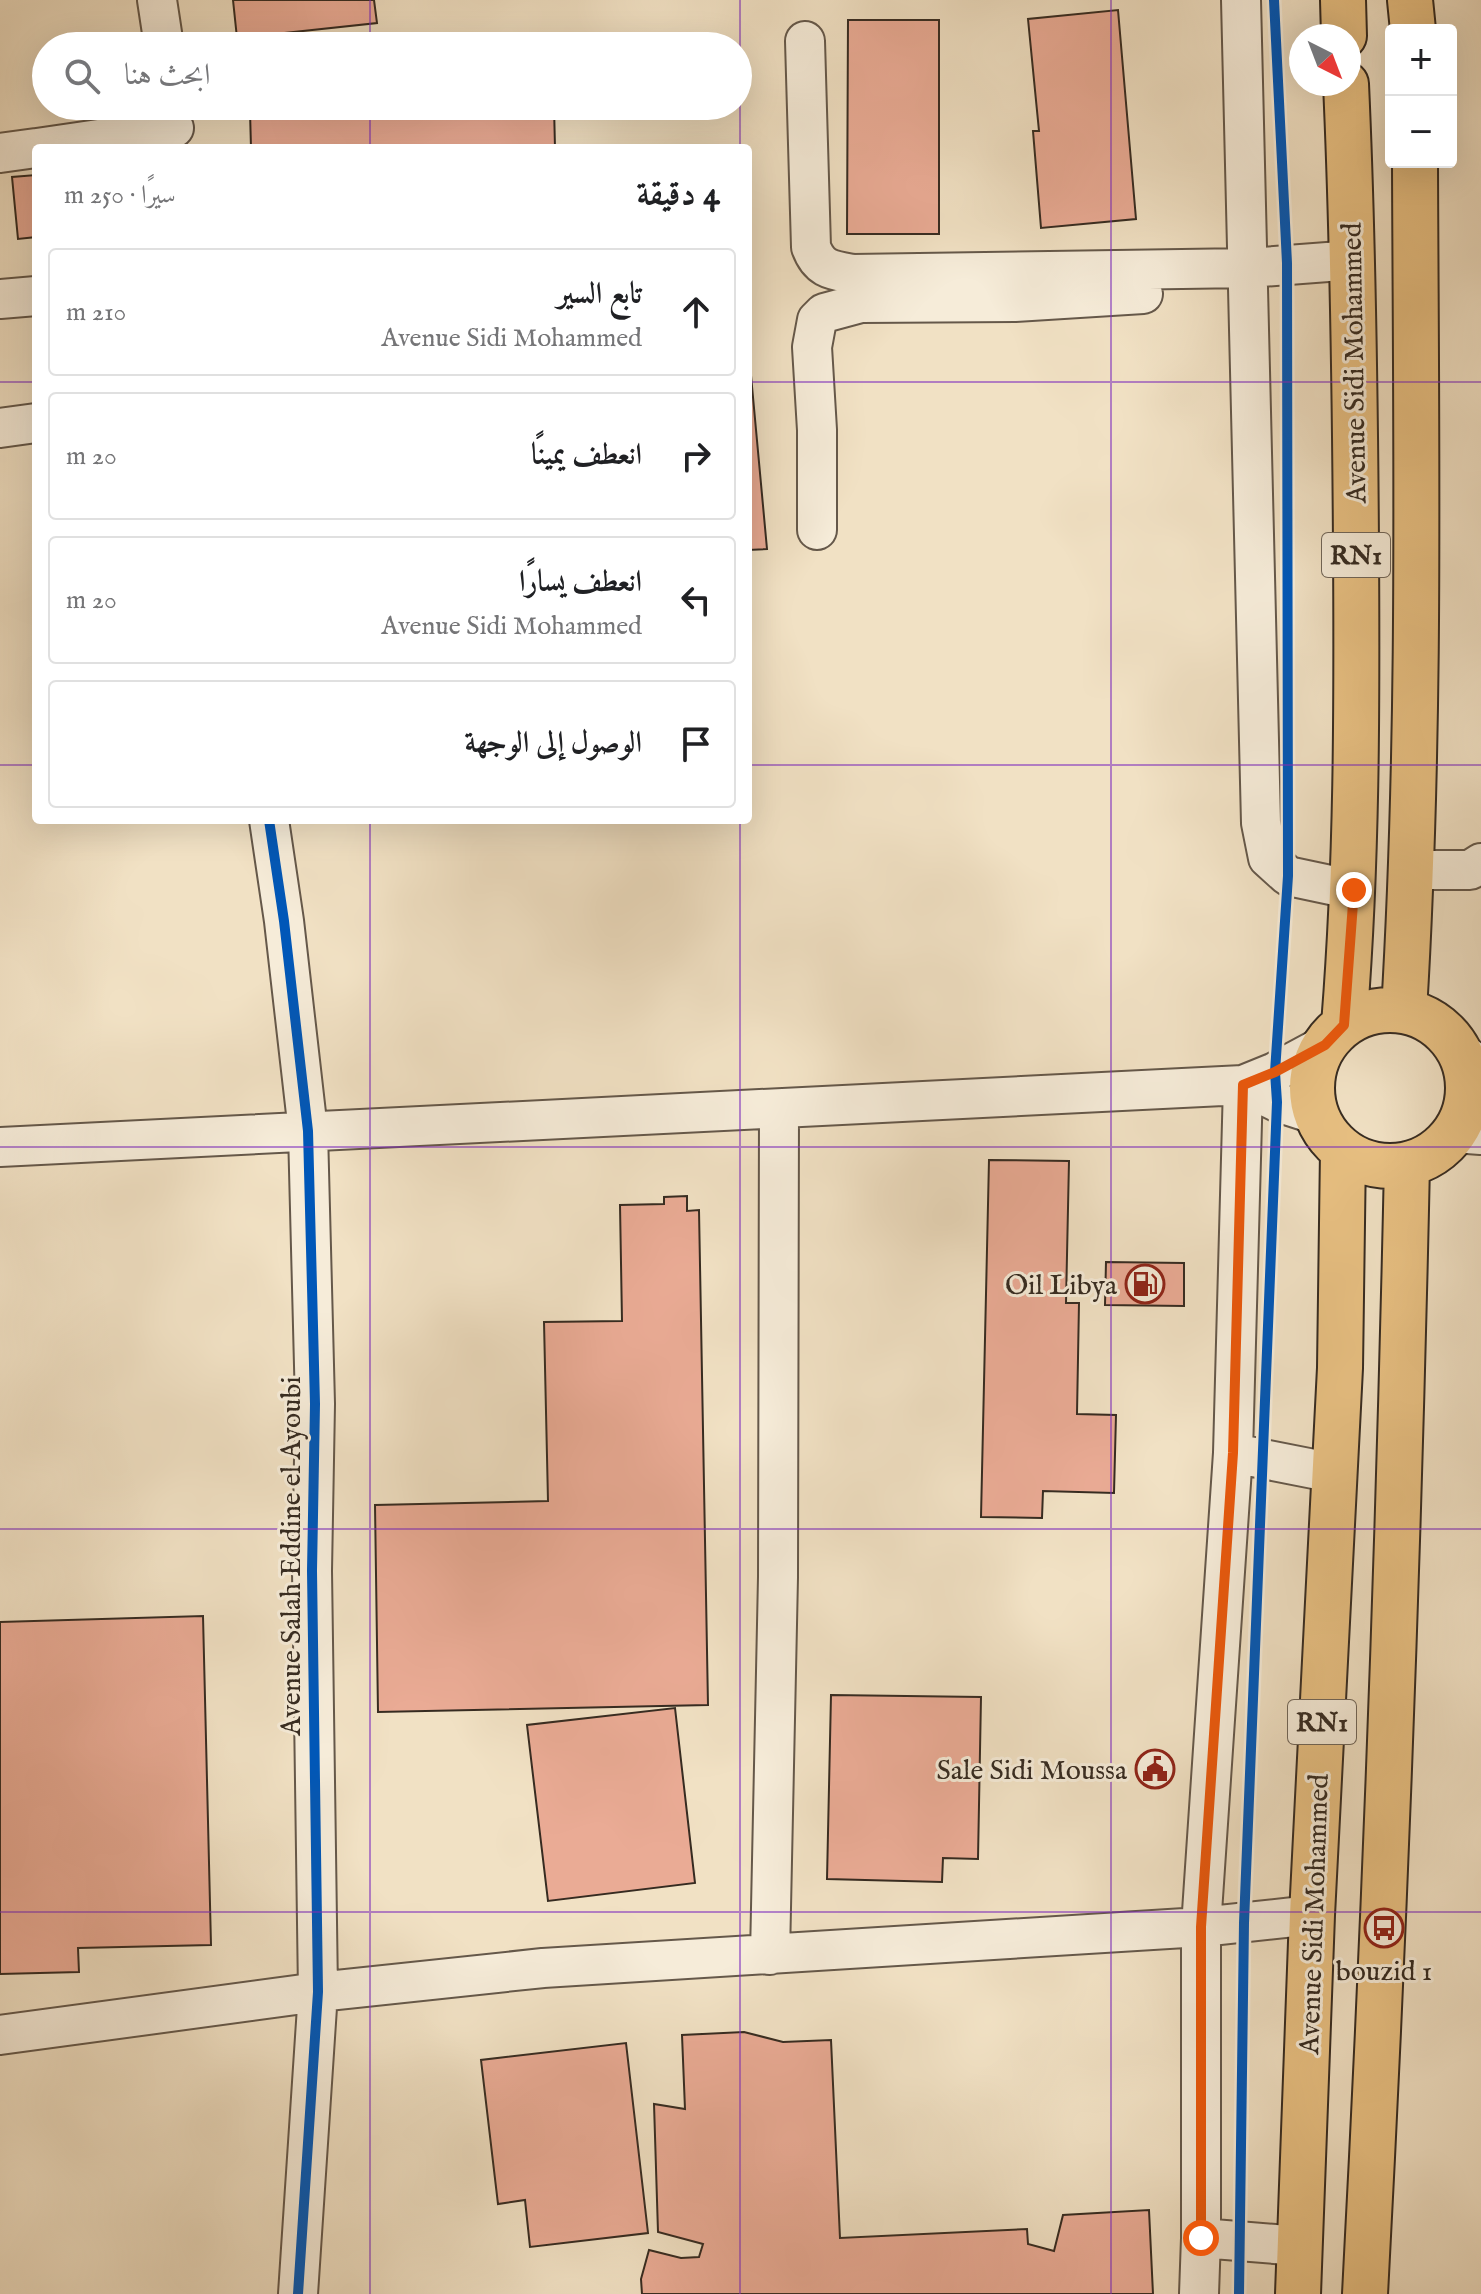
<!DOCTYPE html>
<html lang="ar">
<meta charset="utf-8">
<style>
body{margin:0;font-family:"IM FELL English",Amiri,serif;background:#f6f6f6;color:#202124;direction:rtl}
.controls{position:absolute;right:24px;top:24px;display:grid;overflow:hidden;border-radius:8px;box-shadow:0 8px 32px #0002}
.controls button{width:72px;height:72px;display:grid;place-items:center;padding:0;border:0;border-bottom:2px solid #e0e0e0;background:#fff;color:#202124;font:40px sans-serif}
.compass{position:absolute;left:1289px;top:24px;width:72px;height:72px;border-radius:50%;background:#fff;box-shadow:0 8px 32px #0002;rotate:138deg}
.stop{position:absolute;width:24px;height:24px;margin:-18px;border:6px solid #ea580c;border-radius:50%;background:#fff}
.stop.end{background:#ea580c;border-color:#fff;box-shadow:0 2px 8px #0008}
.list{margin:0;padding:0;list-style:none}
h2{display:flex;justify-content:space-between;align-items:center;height:104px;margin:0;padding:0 32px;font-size:34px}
h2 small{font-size:26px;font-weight:400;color:#757577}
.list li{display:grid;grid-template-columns:52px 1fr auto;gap:24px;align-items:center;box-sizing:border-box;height:128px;margin:0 16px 16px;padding:0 16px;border:2px solid #e0e0e0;border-radius:8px}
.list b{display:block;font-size:30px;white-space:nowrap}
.list p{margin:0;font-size:26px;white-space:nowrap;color:#757577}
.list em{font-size:26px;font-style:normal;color:#757577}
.icon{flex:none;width:44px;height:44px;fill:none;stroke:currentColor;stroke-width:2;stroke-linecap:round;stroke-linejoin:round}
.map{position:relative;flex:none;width:1481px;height:2294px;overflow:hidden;direction:ltr}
.search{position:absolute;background:#fff;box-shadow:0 8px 32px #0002;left:32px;top:32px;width:720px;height:88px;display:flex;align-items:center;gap:20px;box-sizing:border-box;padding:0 28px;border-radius:44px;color:#757577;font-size:30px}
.panel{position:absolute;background:#fff;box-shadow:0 8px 32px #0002;left:32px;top:144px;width:720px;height:680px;border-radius:8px;direction:rtl}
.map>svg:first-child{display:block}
.building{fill:#eaab95;stroke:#362b21;stroke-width:2}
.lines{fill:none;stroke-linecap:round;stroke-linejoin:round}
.minor-casing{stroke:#65584a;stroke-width:42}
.major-casing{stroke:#362b21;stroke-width:48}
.minor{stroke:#f6ecd9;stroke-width:38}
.major{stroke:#e8c082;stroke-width:44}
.cycleway-casing{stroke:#f6ecd9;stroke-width:15}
.cycleway{stroke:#0057b8;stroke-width:10}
.route{stroke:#ea580c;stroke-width:10}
.grid{fill:none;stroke:#7b2cbf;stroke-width:2;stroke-opacity:0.55}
.labels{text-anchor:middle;stroke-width:6;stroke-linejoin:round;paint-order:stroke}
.shield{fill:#f6ecd9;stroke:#706558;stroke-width:2}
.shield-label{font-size:26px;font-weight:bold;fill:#362b21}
.street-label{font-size:28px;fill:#362b21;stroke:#f6ecd9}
.poi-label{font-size:28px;fill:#362b21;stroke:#f6ecd9;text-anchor:end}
</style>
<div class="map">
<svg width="1481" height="2294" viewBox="0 0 1481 2294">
<rect width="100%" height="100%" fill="#f1e1c4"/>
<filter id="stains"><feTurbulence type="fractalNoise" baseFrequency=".0025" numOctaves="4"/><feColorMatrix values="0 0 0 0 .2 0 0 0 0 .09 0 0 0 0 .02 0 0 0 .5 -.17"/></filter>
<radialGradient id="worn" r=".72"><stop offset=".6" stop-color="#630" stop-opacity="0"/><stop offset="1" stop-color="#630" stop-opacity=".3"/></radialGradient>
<path class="building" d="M233,0H374L377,23L237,38Z
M1118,10L1136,219L1041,228L1033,131H1039L1028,19Z
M848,20H939V234H847Z
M554,106L555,148H251L250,111Z
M36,175V237L18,239L12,177Z
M748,343L767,549L748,550Z
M989,1160L1069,1161L1066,1303H1079L1077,1414L1116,1415L1114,1493L1043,1491L1042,1518L981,1517Z
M687,1196V1211L699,1210L708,1705L378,1712L375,1505L548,1501L544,1322L622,1321L620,1205L664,1204V1197Z
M1106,1262L1184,1263V1306L1105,1305Z
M203,1616L211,1945L78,1948L79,1972L0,1974V1622Z
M831,1695L981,1697L978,1859L943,1858L942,1882L827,1879Z
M675,1708L695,1883L548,1901L527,1725Z
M744,2032L783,2042L831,2040L840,2238L1027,2229L1028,2244L1054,2251L1063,2215L1149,2210L1153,2294H642L641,2279L649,2250L681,2258L699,2257L703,2244L658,2232L654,2104L685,2109L682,2035Z
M626,2043L648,2233L530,2247L525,2200L498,2204L481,2060Z"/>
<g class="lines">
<g class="minor-casing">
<path id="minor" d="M157,0L164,46
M1241,0L1261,823L1268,858L1288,876L1354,890
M805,41L811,247C819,269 831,270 853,274L1248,268L1354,260
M37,148L174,128
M0,153L36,148
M0,299L36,296
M0,428L36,423
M817,530V430L812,347L817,320L824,313L861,303L1015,302L1143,294
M269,820L284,921L308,1131L315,1404L312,1571L318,1992L298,2294
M1409,870H1470L1481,863
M1458,1050L1481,1067
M1243,1085L1277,1102L1317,1115
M1454,1133L1481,1135
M0,1147L1243,1085L1275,1072L1325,1045
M1233,1453L1334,1473
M770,1955L778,1577L779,1110
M0,2035L318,1992L543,1968L1201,1927L1312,1915
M1201,2238L1300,2246
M1199,2294L1201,2238V1927L1233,1453L1243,1085"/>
</g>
<g class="major-casing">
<path id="major" d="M1343,0L1344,36
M1410,0L1413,30
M1312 1088a78 78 0 1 1 156 0a78 78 0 1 1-156 0Z
M1404,1011C1421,729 1416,445 1415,162
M1344,1025C1357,865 1357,706 1356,546C1355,391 1353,238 1346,84
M1298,2294L1312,1915L1340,1368L1343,1151
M1365,2294C1385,1918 1399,1541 1407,1164"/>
</g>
<use href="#minor" class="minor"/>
<use href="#major" class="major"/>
<g class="cycleway-casing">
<path id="cycleway" d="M269,820L284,921L308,1131L315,1404L312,1571L318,1992L298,2294
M1239,2294L1244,1923L1277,1102L1275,1072L1288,876L1287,263L1274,0"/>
</g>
<use href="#cycleway" class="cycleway"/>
</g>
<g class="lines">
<path class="route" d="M1201,2238V1927L1233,1453L1243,1085L1275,1072L1325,1045L1344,1025L1354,890"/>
</g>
<path class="grid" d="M370,0V46M740,0V148M1111,0V2294M370,106V148M0,382H36M748,382H1481M0,765H36M748,765H1481M370,820V2294M740,820V2294M0,1147H1481M0,1529H1481M0,1912H1481"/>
<defs>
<g id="fuel-ring" transform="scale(2)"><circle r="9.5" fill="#f6ecd9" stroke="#8f2418" stroke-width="1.5"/><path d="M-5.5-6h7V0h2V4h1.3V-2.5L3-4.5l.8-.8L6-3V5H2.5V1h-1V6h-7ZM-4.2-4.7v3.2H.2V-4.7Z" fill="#8f2418"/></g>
<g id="civic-ring" transform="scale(2)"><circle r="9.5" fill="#f6ecd9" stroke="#8f2418" stroke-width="1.5"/><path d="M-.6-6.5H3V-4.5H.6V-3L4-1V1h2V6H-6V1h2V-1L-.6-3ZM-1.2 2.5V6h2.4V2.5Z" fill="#8f2418"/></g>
<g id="bus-ring" transform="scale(2)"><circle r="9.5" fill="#f6ecd9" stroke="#8f2418" stroke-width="1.5"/><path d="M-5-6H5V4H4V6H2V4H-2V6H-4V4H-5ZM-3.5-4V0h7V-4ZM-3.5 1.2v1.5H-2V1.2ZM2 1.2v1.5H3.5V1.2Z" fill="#8f2418"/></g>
</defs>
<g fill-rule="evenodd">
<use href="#fuel-ring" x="1145" y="1284"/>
<use href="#civic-ring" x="1155" y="1769"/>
<use href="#bus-ring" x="1384" y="1928"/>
</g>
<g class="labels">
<g class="shield">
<rect x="1322" y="533" width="68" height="44" rx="6"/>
<rect x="1288" y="1700" width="68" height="44" rx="6"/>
</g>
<g class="shield-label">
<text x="1356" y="564">RN1</text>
<text x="1322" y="1731">RN1</text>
</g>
<g class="street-label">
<text transform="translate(1353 363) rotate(-91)" y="10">Avenue Sidi Mohammed</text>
<text transform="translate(290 1556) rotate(-90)" y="10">Avenue Salah Eddine el Ayoubi</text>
<text transform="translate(1313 1914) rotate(-88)" y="10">Avenue Sidi Mohammed</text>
</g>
<g class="poi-label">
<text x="1117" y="1294">Oil Libya</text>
<text x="1127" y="1779">Sale Sidi Moussa</text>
<text x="1384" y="1980" text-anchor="middle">bouzid 1</text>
</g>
</g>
<rect width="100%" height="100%" filter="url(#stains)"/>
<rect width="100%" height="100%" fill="url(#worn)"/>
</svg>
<div class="controls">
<button>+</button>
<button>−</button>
</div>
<svg class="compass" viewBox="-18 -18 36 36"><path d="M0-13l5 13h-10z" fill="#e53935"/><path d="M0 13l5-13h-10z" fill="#757577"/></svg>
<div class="stop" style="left:1201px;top:2238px"></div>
<div class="stop end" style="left:1354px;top:890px"></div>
<div class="search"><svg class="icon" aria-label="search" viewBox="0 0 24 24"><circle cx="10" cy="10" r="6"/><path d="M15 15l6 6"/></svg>ابحث هنا</div>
<section class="panel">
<h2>4 دقيقة<small>سيرًا · 250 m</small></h2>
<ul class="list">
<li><svg class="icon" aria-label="ahead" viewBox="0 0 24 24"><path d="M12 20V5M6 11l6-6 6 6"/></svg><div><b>تابع السير</b><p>Avenue Sidi Mohammed</p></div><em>210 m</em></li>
<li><svg class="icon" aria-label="right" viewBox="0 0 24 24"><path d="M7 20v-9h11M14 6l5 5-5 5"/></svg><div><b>انعطف يمينًا</b></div><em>20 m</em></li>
<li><svg class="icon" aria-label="left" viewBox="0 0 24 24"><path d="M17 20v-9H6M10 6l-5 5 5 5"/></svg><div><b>انعطف يسارًا</b><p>Avenue Sidi Mohammed</p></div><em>20 m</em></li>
<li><svg class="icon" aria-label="arrive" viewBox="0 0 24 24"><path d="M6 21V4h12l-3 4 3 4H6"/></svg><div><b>الوصول إلى الوجهة</b></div></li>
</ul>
</section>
</div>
